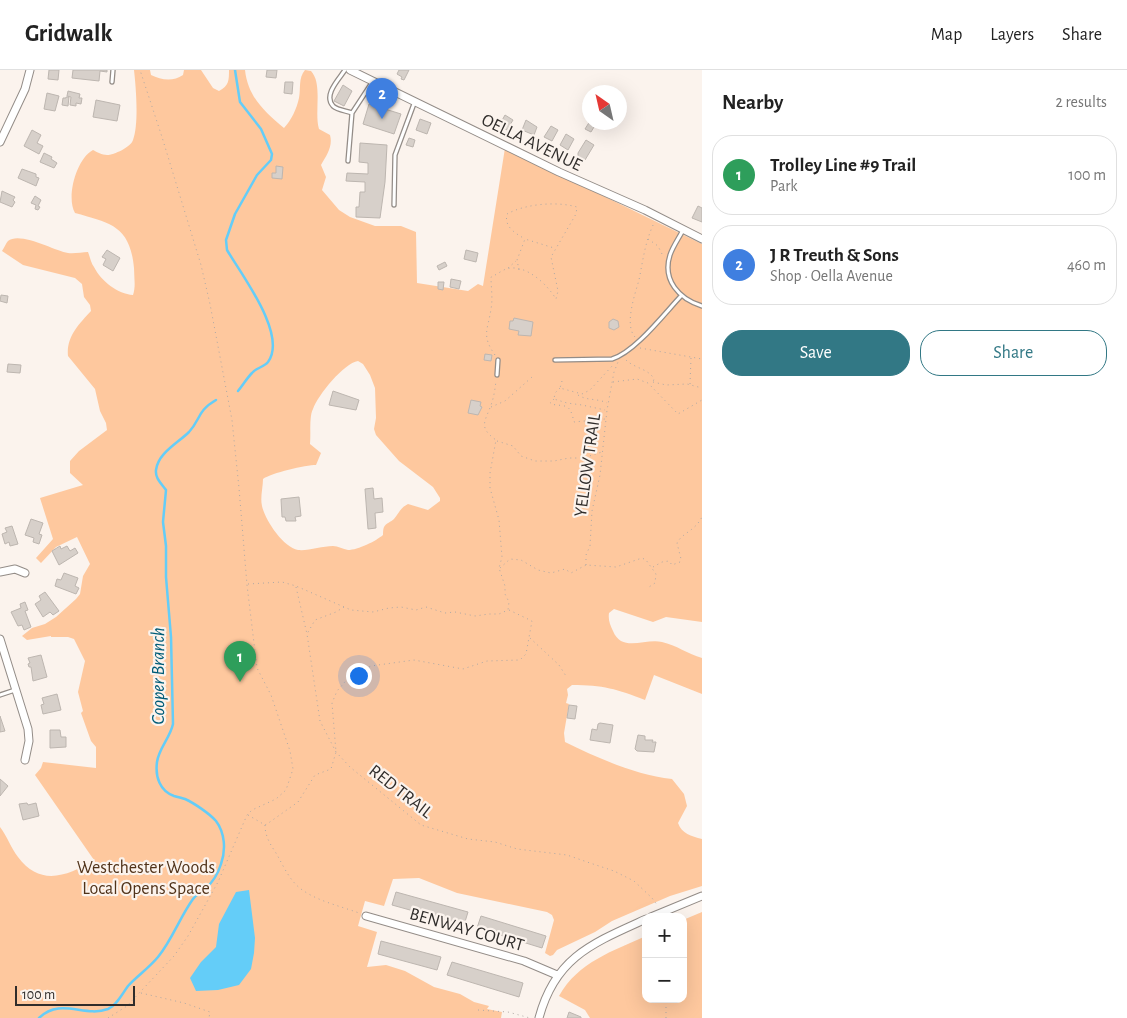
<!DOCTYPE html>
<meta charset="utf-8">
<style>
body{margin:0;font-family:"Alegreya Sans",sans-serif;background:#f6f6f6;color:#222}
.controls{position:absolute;right:15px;bottom:15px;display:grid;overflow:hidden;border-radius:10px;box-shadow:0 5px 20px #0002}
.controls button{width:45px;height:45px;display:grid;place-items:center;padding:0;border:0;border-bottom:1px solid #e0e0e0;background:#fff;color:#222;font:25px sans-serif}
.compass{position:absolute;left:582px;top:15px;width:45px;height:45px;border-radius:50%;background:#fff;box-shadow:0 5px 20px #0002;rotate:326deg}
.scale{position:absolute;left:15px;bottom:12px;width:120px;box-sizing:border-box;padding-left:5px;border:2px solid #302d2b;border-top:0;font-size:14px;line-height:18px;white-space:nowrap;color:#302d2b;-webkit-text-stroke:4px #fbf3ed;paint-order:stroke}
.you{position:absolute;left:358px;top:605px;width:18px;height:18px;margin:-12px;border:4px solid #fff;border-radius:50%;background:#1a73e8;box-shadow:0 0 0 8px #1a73e833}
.badge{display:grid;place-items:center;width:32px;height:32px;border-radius:50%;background:#327885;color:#fff;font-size:16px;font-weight:700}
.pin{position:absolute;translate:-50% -41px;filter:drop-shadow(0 1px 2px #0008)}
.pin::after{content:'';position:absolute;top:26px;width:18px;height:15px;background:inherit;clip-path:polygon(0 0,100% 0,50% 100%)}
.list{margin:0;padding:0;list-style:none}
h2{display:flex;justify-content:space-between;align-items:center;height:65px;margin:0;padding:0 20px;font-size:21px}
h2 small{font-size:16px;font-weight:400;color:#767676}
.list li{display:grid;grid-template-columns:32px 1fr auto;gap:15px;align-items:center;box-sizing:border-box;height:80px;margin:0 10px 10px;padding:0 10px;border:1px solid #e0e0e0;border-radius:20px}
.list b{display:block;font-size:19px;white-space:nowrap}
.list p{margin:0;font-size:16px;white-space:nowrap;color:#767676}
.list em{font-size:16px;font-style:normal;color:#767676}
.actions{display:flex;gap:10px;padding:15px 20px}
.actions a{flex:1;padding:11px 0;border:1px solid #327885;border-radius:20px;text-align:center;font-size:18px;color:#327885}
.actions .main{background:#327885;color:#fff}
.map{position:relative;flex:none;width:702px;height:948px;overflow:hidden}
header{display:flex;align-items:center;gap:30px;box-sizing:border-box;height:70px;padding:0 25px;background:#fff;border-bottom:1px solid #e0e0e0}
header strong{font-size:24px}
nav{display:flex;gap:28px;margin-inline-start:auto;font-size:18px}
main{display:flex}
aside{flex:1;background:#fff}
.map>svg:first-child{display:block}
.green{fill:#fec89e;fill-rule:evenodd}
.water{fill:#64cdf8}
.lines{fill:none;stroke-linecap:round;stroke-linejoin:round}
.stream{stroke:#64cdf8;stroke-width:2.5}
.building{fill:#d7d0ca;stroke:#bdb6b0}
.lane-casing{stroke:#938c87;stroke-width:5.5}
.street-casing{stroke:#938c87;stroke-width:9}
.path{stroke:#afa9a5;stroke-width:1;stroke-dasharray:1 4;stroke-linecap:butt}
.lane{stroke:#fff;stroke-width:3}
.street{stroke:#fff;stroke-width:7}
.labels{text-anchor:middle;stroke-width:4.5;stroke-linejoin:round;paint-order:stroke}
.street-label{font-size:18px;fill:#302d2b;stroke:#fbf3ed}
.park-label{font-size:18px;fill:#503219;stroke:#fbf3ed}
.water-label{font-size:19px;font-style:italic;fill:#005c78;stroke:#fbf3ed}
</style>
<header>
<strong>Gridwalk</strong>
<nav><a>Map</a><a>Layers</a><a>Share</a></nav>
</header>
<main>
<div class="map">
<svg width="702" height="948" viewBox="0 0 702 948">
<rect width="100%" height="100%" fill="#fbf3ed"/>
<path class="green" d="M134,0H150L151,5C161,10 173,12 183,5L184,0H201L213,18L219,21C229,16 229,10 229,0H245C248,27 264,41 284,58C291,51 297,38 299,28C301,19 298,8 305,0L311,1C323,14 314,42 319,59L330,65C333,76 327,85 321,95L326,107L322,120L339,140L350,147L375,156H401L416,162L417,213L468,221L478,214L483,216L505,78L702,174V552L666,547L653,552L614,539L609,543C608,550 610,555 613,561C622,583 645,568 662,572C676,575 688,584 702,588V624L654,605L645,630C617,619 603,615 572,615L567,619L568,625L566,633L569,634L564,663L565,672C598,688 635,705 672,709L684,724L687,736L678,753C682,764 691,766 702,769V816L670,826L612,851L595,862L557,880L553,885L550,886L545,883L554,850L552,845L547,842L457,823L419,808L393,809L384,836L365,831L358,856L377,862L367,897L386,895L405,901L434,917L460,924L474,932L489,936L487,939L502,942L501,948H0V757C7,766 11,778 18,787C40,817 68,806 94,790L35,705L41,698L43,692L96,698V677L91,671L81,643L83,641L78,622L85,591L74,569L68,567H51V566L27,570L22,566L32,558L45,554L56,547L76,529L80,524L83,506L90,494L77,467L56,477L41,493L36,488L53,469L40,428L83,415L70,403V391L79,381L107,360L106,353L100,341L95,319L68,286C66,267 79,254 91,241L90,235L84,227L82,214L75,208L23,195L2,181C4,178 6,173 8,171C20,161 55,181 68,183C74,184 82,182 88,182C90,187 91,193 94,197C101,211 118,224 133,225C136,216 134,207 134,198C130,156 111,153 75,143C66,128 76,89 93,80C97,82 102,85 107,85C114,85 131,77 133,70C139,54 136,18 134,0ZM358,291L363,294L370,305L375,318L376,348L374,359L376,365L399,391L433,417L440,428V431L428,440L408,434C400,438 399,443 394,449C391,452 386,453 384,457C383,459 383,463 383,465C376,471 358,480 348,480C343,479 338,476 333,476C322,476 309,481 298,480C283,477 265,450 262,436C260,428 263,417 263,409C271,403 306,395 316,395L321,383L310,374C311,364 309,346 313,339C318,325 344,293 358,291Z
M702,842V948H590L585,940L559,926C578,892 613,881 646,866V929H683V850Z"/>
<path class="water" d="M249,820L255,868L254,883L251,899L239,915L218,920L196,921L190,908L201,892L216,877L219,854L236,822Z"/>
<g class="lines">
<path class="stream" d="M235,0L240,32L261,59L272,84L271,90L257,105L235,144L226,170L227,180C241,204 288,265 268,292C264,297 256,298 252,303C247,308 243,315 238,321
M39,948C61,927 84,948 108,939C117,935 122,924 128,916C137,906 149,898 158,887C172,870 180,847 193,829C196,824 201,823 205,819C212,813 218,804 221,794C226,780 225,763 216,751C210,744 194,733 185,729C182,728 178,727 174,726C160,721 155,707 157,692C159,678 170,668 173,654L171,567L166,507V476L163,452L166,420C161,413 155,408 156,400C158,383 178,373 189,362C201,349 197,341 216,330"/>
</g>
<path class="building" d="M49,0H59L58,10L48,9Z
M73,0H107V2L100,1L99,11L72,8Z
M267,0H277L276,8L266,7Z
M399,0H409L404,10L401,9L402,7L397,4Z
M285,12H293L292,24L284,23Z
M343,15L352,21L344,36L334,31Z
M68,21L80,24L79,28H82L81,34L76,33V36L70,35L71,27L67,26Z
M47,23L59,26L55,41L44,39Z
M66,27H69L68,36L62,35L63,28H66Z
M96,30L120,35L117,51L93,47Z
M369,34L401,44L394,64L363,54Z
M505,45L513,50L507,60L501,57L500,54Z
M420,49L431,53L427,64L416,60Z
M526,50L537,57L534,65L522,60Z
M590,51V52H597L591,62L585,59Z
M551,56L558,60L552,71L544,67Z
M32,60L41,65L37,73L43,76L39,84L24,76Z
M566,64L574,69L568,80L560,75Z
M409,68L415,70L413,77L406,75Z
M586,70L594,75L585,90L578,86V83Z
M360,73L387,75L385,112L380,148L356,147V137H359L360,122H365V112L346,111L347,103L368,104V93L359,92Z
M44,83L52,87L51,89L57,93L54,98L40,92Z
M276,96L283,97L282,109L272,108V103H276Z
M22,99L36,104V107L39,108L36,116L18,108Z
M2,121L15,127L13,130L15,132L12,137L0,132Z
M35,126L41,130L38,136L40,137L38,140L35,139L36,135L31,133Z
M698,136L702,138V152L692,148Z
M107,180L120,188L113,201L103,195L106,189L102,187Z
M466,180L478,183L476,192L464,189Z
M445,192L447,196L439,200L437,196Z
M451,209L461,211L459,219L450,217Z
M438,212H444L443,220L438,219Z
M1,225L8,226L7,233L0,231Z
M514,248L533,252L531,266L518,265L519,261L509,259L510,251H513Z
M613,249L618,251L619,257L614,260L609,258V252Z
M485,284L492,285L491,291L484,290Z
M8,294L21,295L20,303L7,302Z
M333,321L359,330L356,340L329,335Z
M471,330L481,332L480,336L482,337L478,345L468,343Z
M373,418L374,429L382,428L383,442L375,443L376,458L368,459L365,419Z
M299,427L301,446L295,447L296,451H286L285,447H282L281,429Z
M31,449L43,453L39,464L42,465L39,474L33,472L34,468L25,465Z
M12,456L18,474L10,476L9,472L5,474L2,464L7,462L5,458Z
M60,476L61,479L67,476L70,481L75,478L78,483L59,495L52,481Z
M64,503L78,508L75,516L79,518L76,524L55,516L57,509L61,510Z
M45,522L59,541L53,545L50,542L43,547L35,534L41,530L39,526Z
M25,532L28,540L25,541L31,557L24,560L22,555L18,556L11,542L21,538L20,534Z
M41,585L47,607L33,611L31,597H29L28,594L30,593L28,588Z
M57,624L61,640L43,644L41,635L44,634L42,628Z
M569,635L577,636L575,649L567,648Z
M0,646L5,661L0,662Z
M600,653L613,655L610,673L590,670L592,659L597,660L598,654Z
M50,660H60L61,667H66V677L50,678Z
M638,665L645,666V670H653L652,672H656L654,682L637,681L635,679Z
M0,709L8,716L0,726Z
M27,733L28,735L36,733L39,746L23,750L19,734Z
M396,822L468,842L464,855L392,835Z
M481,846L546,866L542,878L477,858Z
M381,871L441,887L437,900L378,884Z
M452,892L523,913L519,927L447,905Z
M569,942L581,947V948H567Z"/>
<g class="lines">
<g class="lane-casing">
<path id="lane" d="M345,0C339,9 323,25 333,36C337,40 347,41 352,43
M112,12L113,0
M348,91L352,43L373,11
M394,135L395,85L415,31
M683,160C679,168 673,176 670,185C662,210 679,229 702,236
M555,290L612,289C635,282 664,244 681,226
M497,305L498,290
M0,625L15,620"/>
</g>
<g class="street-casing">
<path id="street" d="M350,0L559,102L645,140L702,169
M0,72L25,19L30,0
M0,502L15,499L25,503
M0,569L28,659L29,671L25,690
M366,846L524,891L557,905
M651,847L702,826
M539,948C555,887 593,873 646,849"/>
</g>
<path class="path" d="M648,169L658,176L663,186
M508,198L516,191
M519,200L517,190L525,169L554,178
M635,267C624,255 635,224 639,210C643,190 645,172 654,153
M640,278L702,289
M495,285C481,265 488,260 491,239C493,229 491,217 491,207C496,205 501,201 506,199C525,193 547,214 556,229L558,221L551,187L576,144L577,137C556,131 525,134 507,144C504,157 515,163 525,169
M626,290C634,298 649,299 654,309L653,312
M562,311L560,318L582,324L590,320L613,295
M613,312L637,309L648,313L678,344L702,330
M653,312L666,315L687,314L702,318
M690,314L691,288
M560,318L555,323L554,329L567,333L582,335L605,340
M578,325C587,331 597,328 607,333
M554,329L550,333C556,337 566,333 570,340C572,343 573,348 574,352L605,349
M491,337L505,331L532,307
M497,371L513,376L521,386L535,391H554L569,388H583L602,382
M586,495V485L590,476L592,441L600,405L607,340L614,302L618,292
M653,497L662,492L669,491L672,495L680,492L681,489L677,473C683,462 694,462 702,447
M500,498L510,489L521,490L538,500L551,503L565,499L571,503L586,495L616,497L642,488L646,490L656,504L655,513L649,517
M248,514L282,512L296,516L351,540L373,542L389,538L401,537L416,540L426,537L445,543L455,542L475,546L489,544H499L508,540L509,532L505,524V516L499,498L502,487L499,450L490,418V403L496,370C478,357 485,352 491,335C494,327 495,319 496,311
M296,517L307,564
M344,537L336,542L315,550L307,564L320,651L336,682L350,697L421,755L468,769L495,772L517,779L567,785L590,793L614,801L634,811L652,828L658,836
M530,568L559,595L566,606
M248,745L265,755L267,754L298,732L315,705L331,699L336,682L332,633L337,621L350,606L371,596L414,590L463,599L487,591L520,590L526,584L532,551L509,540
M265,755C265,766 270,774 276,783C283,795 289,810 301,819C317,831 340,836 359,843
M141,923L184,933L210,942L209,948
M478,940L508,942L530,948
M108,948L127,936L174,886L188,866L218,812L247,745L252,740L276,729L286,720L293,699L290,681L271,625L257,598L247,515L239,418L232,350L210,234L201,195L162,67L140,0
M666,948V929"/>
<use href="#lane" class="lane"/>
<use href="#street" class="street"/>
</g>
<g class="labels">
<g class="street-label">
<text transform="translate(532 72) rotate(26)" y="6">OELLA AVENUE</text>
<text transform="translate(587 395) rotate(-82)" y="6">YELLOW TRAIL</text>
<text transform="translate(401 721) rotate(38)" y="6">RED TRAIL</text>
<text transform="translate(467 859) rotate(16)" y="6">BENWAY COURT</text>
</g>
<g class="park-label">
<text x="146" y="803">Westchester Woods<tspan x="146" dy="21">Local Opens Space</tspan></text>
</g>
<g class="water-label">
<text transform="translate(157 606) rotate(-90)" y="7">Cooper Branch</text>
</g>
</g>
</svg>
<div class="controls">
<button>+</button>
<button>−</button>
</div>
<svg class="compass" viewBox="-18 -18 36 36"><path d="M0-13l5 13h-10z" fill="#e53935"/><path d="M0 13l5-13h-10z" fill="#767676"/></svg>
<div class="scale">100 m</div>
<div class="you"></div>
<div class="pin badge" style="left:240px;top:612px;background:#2e9e5b">1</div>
<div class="pin badge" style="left:382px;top:49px;background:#3f7fe0">2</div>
</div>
<aside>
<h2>Nearby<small>2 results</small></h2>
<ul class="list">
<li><span class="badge" style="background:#2e9e5b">1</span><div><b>Trolley Line #9 Trail</b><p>Park</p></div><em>100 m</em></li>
<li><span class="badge" style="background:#3f7fe0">2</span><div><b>J R Treuth &amp; Sons</b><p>Shop · Oella Avenue</p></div><em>460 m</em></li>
</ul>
<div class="actions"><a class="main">Save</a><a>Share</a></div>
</aside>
</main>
